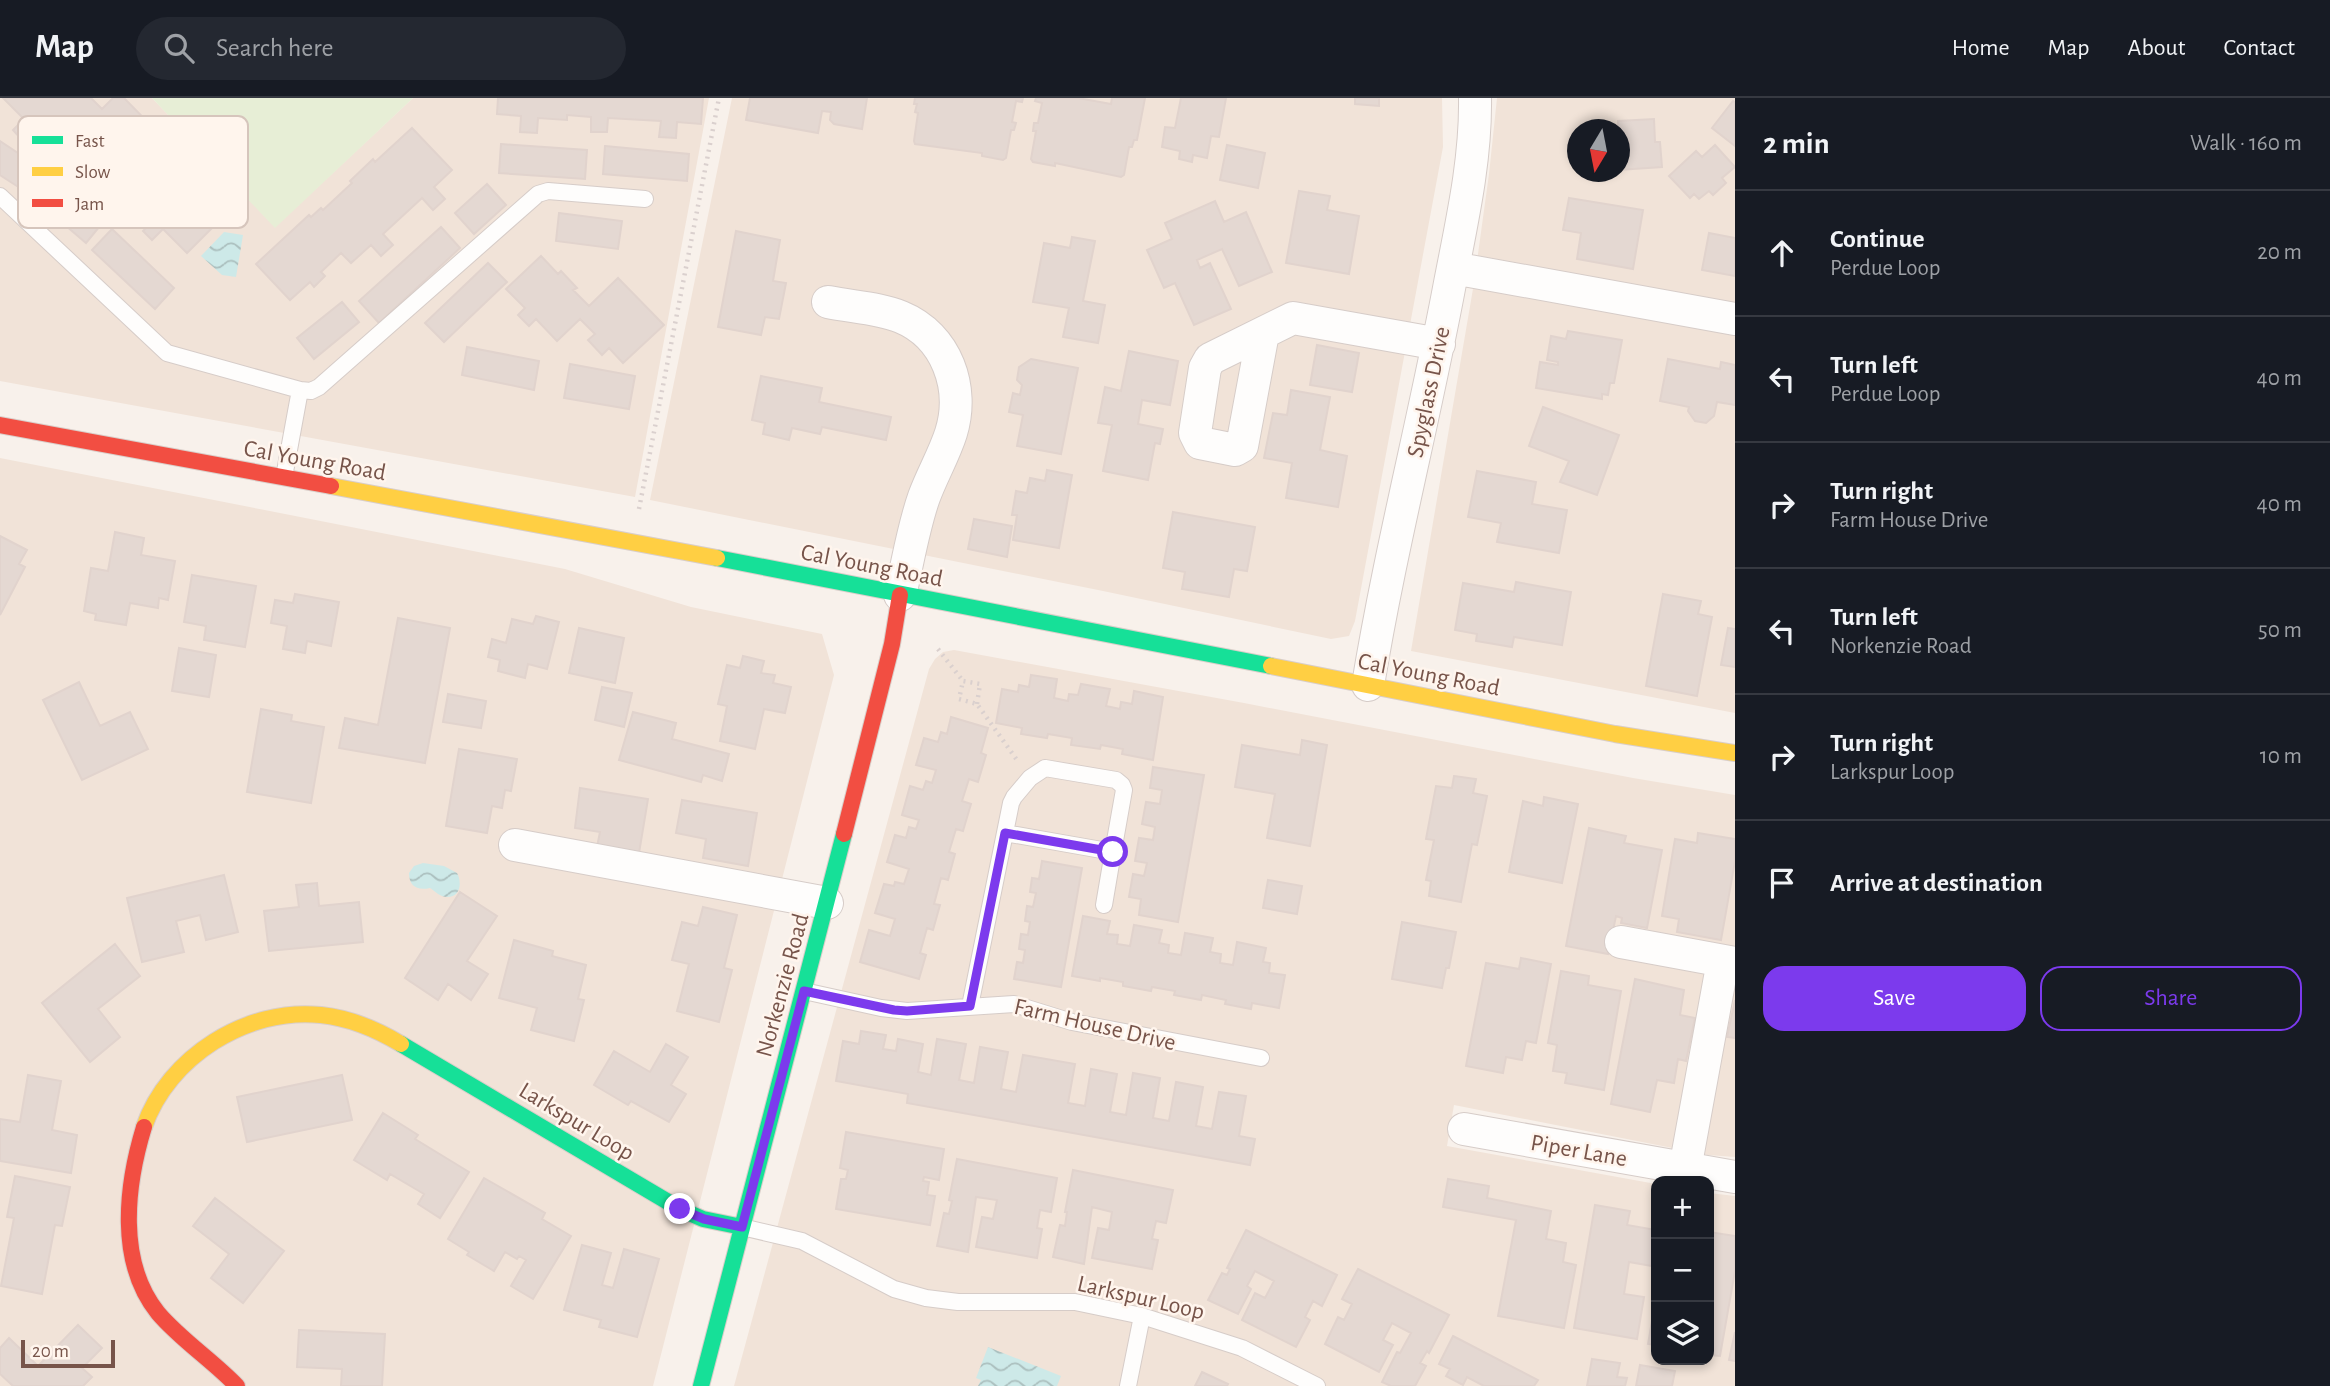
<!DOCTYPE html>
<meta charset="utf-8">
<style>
body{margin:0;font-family:"Alegreya Sans",sans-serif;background:#242831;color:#f1f3f6}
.controls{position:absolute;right:21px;bottom:21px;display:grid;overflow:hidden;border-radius:14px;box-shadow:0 4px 10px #0003}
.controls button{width:63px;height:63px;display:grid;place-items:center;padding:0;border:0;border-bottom:2px solid #363941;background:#171b24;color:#f1f3f6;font:35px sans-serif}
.compass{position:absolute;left:1567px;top:21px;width:63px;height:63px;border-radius:50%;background:#171b24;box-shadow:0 4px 10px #0003;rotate:190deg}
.scale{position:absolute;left:21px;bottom:18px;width:94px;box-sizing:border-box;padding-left:7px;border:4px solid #77544a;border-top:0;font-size:19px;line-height:24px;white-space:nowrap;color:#77544a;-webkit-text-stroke:5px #fff5ed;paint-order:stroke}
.stop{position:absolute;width:21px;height:21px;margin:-16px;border:5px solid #7c3aed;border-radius:50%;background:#fff}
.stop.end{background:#7c3aed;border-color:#fff;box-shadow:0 2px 7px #0008}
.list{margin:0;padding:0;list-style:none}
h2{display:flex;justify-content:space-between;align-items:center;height:91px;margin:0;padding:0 28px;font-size:30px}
h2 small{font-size:23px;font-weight:400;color:#9ea1a6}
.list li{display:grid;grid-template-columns:46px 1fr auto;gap:21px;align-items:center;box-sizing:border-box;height:126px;padding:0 28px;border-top:2px solid #363941}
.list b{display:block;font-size:26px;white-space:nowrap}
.list p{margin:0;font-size:23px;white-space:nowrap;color:#9ea1a6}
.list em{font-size:23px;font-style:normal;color:#9ea1a6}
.actions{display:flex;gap:14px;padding:21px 28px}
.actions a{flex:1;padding:16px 0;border:2px solid #7c3aed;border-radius:21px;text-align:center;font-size:24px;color:#7c3aed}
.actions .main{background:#7c3aed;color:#fff}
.icon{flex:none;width:38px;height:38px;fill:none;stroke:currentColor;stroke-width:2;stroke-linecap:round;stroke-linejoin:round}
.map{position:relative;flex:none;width:1735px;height:1288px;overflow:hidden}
header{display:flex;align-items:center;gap:42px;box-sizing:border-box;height:98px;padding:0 35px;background:#171b24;border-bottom:2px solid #363941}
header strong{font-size:33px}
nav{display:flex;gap:38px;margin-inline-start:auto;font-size:24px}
.search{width:490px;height:63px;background:#242831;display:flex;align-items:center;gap:18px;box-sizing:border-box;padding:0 24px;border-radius:38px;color:#9ea1a6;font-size:26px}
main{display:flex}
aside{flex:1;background:#171b24}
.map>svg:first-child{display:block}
.residential{fill:#f1e3d8;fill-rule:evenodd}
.grass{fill:#e7eed6}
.water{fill:url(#water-waves)}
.building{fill:#e4d8d2;stroke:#e1d3cd;stroke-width:2}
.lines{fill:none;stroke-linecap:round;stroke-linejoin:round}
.lane-casing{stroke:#d6ccc8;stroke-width:18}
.street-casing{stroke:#d6ccc8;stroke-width:34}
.fast-casing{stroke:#d9cec9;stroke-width:18}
.slow-casing{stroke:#d9cec9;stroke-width:18}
.jam-casing{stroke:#d9cec9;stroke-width:18}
.path{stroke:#dad0ce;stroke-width:4.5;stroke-dasharray:2 5;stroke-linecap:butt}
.lane{stroke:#fefdfc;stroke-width:16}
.street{stroke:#fefdfc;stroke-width:32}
.fast{stroke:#16e098;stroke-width:16}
.slow{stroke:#ffcf43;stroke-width:16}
.jam{stroke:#f24e42;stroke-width:16}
.route{stroke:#7c3aed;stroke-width:9}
.labels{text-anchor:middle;stroke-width:5;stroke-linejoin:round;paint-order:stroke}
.street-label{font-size:24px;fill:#77544a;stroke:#fff5ed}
.key{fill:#fff5ed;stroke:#d6c5bc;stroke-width:2}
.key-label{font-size:19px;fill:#77544a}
</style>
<header>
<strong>Map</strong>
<div class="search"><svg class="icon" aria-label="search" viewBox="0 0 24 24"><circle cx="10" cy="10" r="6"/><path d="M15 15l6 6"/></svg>Search here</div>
<nav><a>Home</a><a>Map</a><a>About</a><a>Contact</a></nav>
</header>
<main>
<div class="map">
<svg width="1735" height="1288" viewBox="0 0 1735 1288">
<defs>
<pattern id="water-waves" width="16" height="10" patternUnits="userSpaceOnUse" patternTransform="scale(1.75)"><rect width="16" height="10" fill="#cde9e8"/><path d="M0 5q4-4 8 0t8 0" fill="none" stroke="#abbfbe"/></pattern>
</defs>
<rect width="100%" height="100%" fill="#f8f1eb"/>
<path class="residential" d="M0,0H152L275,129L413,0H709L635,399L0,283Z
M732,0H1442L1443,49L1355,523L1349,538L1331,541L1103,493L650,402Z
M1497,0H1735V615L1411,553L1474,185L1489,76ZM1577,32H1619V74H1577Z
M0,360L565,471L691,509L822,536L834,577L653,1288H0Z
M954,552L1244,605L1633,680L1735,697V1059L1708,1057L1454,1007L1447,1048L1656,1086V1262H1709V1095L1735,1098V1288H734L929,571L935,561L943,554Z"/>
<path class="grass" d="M152,0H413L275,130Z"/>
<path class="water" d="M224,134L243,137L236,179L222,177L201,158Z
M423,765L444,768L457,775C462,784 461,799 447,799C440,799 435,793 430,790C417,793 409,788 409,775L414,768Z
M988,1249L1061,1278L1057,1288H978L981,1282L976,1280Z"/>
<path class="building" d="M3,0H91L102,11L113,0H124L232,110L187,155L163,131L152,142L143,133L154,122L106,74L95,86L83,74L94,64L74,43L61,56L35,30L22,42L13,32L24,21Z
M498,0H703L701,26L677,24L676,40L659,39L661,23L608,20L607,34H591V19L567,17V22L538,20L537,35L520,34L521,18L497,16Z
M750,0H867L862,31L834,26L830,22L831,14L822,13L818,35L746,22Z
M915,0H1023L1022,4L1016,3L1012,24L1016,25L1014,32H1011L1006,60L1003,62L982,58V55L915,46L914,43L918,15L915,14L917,6H914Z
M1036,0H1078L1111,6L1112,0H1145L1137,42H1134L1132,49H1129L1124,77L1121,79L1055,65V68L1033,64L1031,61L1036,33H1033L1034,25H1038L1042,5L1035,3Z
M1181,0H1226L1219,39L1211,38L1207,60L1193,57L1192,64L1179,61L1180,53L1162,49L1165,29L1175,30Z
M1355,0H1379V8L1355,6Z
M1733,3L1735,4V48L1712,30Z
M1654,21L1655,44H1660L1662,69L1619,72L1618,23Z
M412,30L452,72L434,89L445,101L433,112L422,100L383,136L393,147L381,158L371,147L351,165L341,155L321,174L325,178L314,189L310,184L290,202L256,166L309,117L311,119L321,110L323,112L352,85L350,83L373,61L375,64Z
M0,43L39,69L23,92L0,77Z
M501,46L587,52L585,81L499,75Z
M1227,47L1265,55L1258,90L1220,82Z
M1715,47L1735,69L1722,80L1726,85L1713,97L1709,93L1699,101L1694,96L1690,100L1669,78L1696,53L1702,59Z
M605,48L689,56L687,83L603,76Z
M49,75L104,123L86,145L30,97Z
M487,86L506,107L474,136L455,115Z
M1299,93L1330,98L1327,112L1359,118L1349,176L1286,165Z
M1569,100L1643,112L1633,171L1577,161L1581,135L1563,132Z
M1215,103L1224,124L1246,114L1272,174L1239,188L1222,151L1197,162L1200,170L1210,165L1231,211L1194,227L1175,185L1164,190L1147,152L1172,141L1165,125Z
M559,115L622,123L618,151L556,143Z
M441,129L460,150L379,225L359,203Z
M112,131L174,190L155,211L92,152Z
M736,133L780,142L773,183L786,185L779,221L765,219L761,237L718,229Z
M1709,135L1735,140V178L1702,172Z
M1072,139L1095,143L1083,203L1105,207L1098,245L1063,239L1069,210L1033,204L1044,145L1070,150Z
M541,158L558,176L561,173L577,190L573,192L589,208L618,180L664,227L623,265L609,250L602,257L588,242L595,236L580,221L557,243L536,221L529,228L518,217L525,210L506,191Z
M488,165L507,184L444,244L425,225Z
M342,204L359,224L314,261L297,240Z
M1568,233L1622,242L1614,285H1610L1608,297L1602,296V301L1536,290L1540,264L1558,267V264L1547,262L1551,238L1566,241Z
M1317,247L1359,255L1352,294L1310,287Z
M467,249L539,263L534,292L462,277Z
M1129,253L1178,263L1170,307L1142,302L1138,326L1163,331L1160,346L1155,345L1148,382L1103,373L1112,327L1098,325L1105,289L1121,293Z
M1031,261L1078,270L1061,356L1017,348L1023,317L1009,314L1013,295L1020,297L1022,287L1017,282L1019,269Z
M1668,261L1720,271L1721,264L1735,267V307L1717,304L1714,318L1706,325L1695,323L1688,313L1689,309L1660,303Z
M570,266L635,278L629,311L564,300Z
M761,278L822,290L819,304L891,319L886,342L822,329L820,336L792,330L789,342L763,336L765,325L752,322Z
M1291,292L1330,299L1320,352L1347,358L1338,409L1286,400L1292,365L1264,360L1273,315L1287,317Z
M1543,309L1619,337L1597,397L1560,384L1569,363L1529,348Z
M1047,372L1072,377L1059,450L1013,442L1017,417H1012L1016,393L1027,395L1030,380L1045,383Z
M1477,373L1536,384L1532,406L1567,412L1559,455L1497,444L1501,425L1468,419Z
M1173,414L1255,429L1247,473L1234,471L1229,499L1182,491L1185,474L1163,470Z
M974,421L1012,428L1007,459L968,451Z
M115,434L144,440L141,457L175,463L168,502L159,500L158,510L130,505L126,527L95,522L96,516L84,513L91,470L108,473Z
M0,438L27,452L19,466L25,469L0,517Z
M192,477L256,488L245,549L204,542L206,528L184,524Z
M1516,484L1571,494L1562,547L1514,539L1512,549L1476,543L1477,536L1455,532L1463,485L1514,494Z
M295,496L339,504L331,548L307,543L305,555L283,551L287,528L271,525L275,502L293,505Z
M1663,496L1701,503L1698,516L1712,519L1697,598L1646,588Z
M536,518L559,524L547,571L528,566L525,580L498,573L500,562L488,559L492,541L506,545L512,521L533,526Z
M398,520L450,530L425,665L339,650L345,620L378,627Z
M579,530L624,540L615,585L569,575Z
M1728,530L1735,531V569L1721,567Z
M179,550L216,557L209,599L172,593Z
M743,558L764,563L761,575L775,577L773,585L791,589L785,615L764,611L755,651L720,643L727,608L718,606L727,567L740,570Z
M1031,577L1057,581L1054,600L1068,603L1069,596L1078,597L1081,586L1110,591L1106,608L1120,611L1121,604L1132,606L1134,593L1163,599L1153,662L1122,656L1123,651L1101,647L1100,651L1071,647L1072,640L1048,636L1047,640L1021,636L1022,630L996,625L1002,591L1018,594L1019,587L1029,589Z
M79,584L100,628L130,614L148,651L82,682L43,602Z
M602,589L632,595L624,629L595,622Z
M448,596L486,603L481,630L443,624Z
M261,611L292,617L291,623L324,629L311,705L247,694Z
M633,614L676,625L672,641L729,656L722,683L703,677L701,684L619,662Z
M951,619L988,630L981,655L986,657L978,684L969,681L962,703L971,706L963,733L956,731L949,754L955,756L948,782L941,780L934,806L940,807L933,832L927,830L920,855L926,857L919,881L860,864L869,832L890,838L895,821L875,815L884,786L894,788L895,784L904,786L909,771L887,764L895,737L906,740L909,729L916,731L919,722L902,717L910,688L923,692L926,683L932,685L936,672L916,667L924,640L938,644L941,634L947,636Z
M1302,642L1327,647L1310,748L1267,740L1275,696L1235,689L1242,647L1300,657Z
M459,651L517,661L511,693L505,692L502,710L492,708L487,735L446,728Z
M1153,669L1204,677L1178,824L1139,817L1141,801L1129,799L1133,776L1144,778L1147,765L1135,763L1139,740L1153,742L1155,729L1142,726L1146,704L1160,706L1162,692L1150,690Z
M1454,678L1476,681L1473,695L1487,698L1477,747L1472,746L1461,804L1429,798L1431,783L1426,782L1434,742L1426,741L1436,688L1452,690Z
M580,690L648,701L639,755L597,749L600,734L575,730Z
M1544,699L1578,706L1562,785L1509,774L1523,703L1543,708Z
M682,702L757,715L748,768L703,760L706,741L676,735Z
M1589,730L1626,738L1624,745L1662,752L1647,830L1621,825L1622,820L1616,818L1608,856L1566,848Z
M1698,735L1735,741V763L1721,842L1677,834L1679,821L1662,818L1675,741L1697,745Z
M1042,763L1082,770L1061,889L1014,881L1017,864L1023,865L1025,852L1019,851L1021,836L1028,837L1030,824L1025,823L1027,808L1033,809L1036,795L1030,794L1032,780L1039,781Z
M224,777L238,834L206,842L200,817L176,823L184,854L142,864L127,800Z
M1268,782L1302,788L1297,816L1263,810Z
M317,785L319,808L359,804L363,844L269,853L264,813L299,809L296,787Z
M460,794L497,818L467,863L488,876L471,902L448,886L438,902L405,880Z
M703,809L737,817L724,870L732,872L719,924L677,913L689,866L672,862L682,824L698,828Z
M1083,818L1110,823L1107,836L1118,837L1117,846L1130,848L1134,827L1162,832L1159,845L1169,847L1168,855L1181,857L1185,835L1213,840L1210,854L1221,856L1220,865L1233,867L1237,844L1266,850L1263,864L1270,865L1269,875L1285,877L1279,910L1252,905L1251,911L1225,906L1226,902L1202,897L1201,902L1174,897L1175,893L1152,889L1151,893L1123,888V884L1100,880V883L1072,878Z
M1402,824L1456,834L1449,870H1446L1442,890L1392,881Z
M514,842L553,853L552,858L586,867L578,901L584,902L574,943L531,932L537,910L499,900Z
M115,846L140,878L98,911L120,939L90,964L42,905Z
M1521,860L1551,866L1536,945L1526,943L1522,962L1506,959L1503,975L1466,968L1486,865L1519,871Z
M1561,873L1589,878L1588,887L1621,893L1604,992L1565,985L1567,975L1553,973L1557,947L1548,945Z
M1635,881L1684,892L1680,917L1695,920L1686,963L1678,961L1674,985L1657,982L1650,1014L1611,1006Z
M1735,902V940L1727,939Z
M861,933L886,937L883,951L896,953L898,941L923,946L918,974L931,977L937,941L966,946L959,982L974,985L980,949L1008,954L1001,991L1016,994L1023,957L1075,966L1068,1005L1085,1008L1091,971L1117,976L1110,1014L1126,1017L1133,975L1160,980L1153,1020L1169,1023L1176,984L1203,989L1196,1028L1212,1031L1219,994L1246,998L1239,1038L1255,1041L1250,1067L907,1005L908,996L836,983L843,943L859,946Z
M666,946L688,959L671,987L686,996L669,1024L631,1003L628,1007L594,987L614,953L650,974Z
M28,977L61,983L52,1032L77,1037L71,1075L0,1063V1021L20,1024Z
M342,977L352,1022L247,1044L237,999Z
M383,1015L418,1037L415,1041L469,1074L440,1120L418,1106L424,1096L390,1076L387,1082L354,1062Z
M846,1034L944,1051L939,1082L924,1079L923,1083L929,1084L927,1097L935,1098L930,1127L836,1111L841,1081H846L848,1072L840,1070Z
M957,1061L1057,1080L1051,1114L1040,1112L1037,1130L1042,1131L1037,1160L976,1149L982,1119L993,1121L997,1102L976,1099L968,1154L937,1148L944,1115L949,1116L952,1103L949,1102Z
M1073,1072L1173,1092L1166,1125L1156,1123L1152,1141L1158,1142L1152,1171L1092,1160L1098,1130L1109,1132L1112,1114L1092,1109L1084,1166L1053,1159L1060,1127L1065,1128L1067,1114H1065Z
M15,1078L70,1089L62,1128L55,1127L42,1196L1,1188L14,1120L7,1119Z
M484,1080L545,1115L542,1121L571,1138L533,1201L511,1188L526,1162L519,1158L517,1161L505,1154L494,1173L467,1157L469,1154L448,1141Z
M1448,1081L1489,1088L1487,1100L1551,1113L1546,1141L1566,1145L1563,1164L1576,1167L1564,1230L1498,1218L1516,1122L1443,1109Z
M215,1100L284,1153L243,1205L211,1180L229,1156L193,1128Z
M1595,1107L1630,1113L1627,1127L1656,1132L1652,1168L1629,1164L1624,1196L1644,1199L1637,1241L1574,1230Z
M1246,1132L1337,1177L1322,1208L1313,1203L1305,1219L1310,1222L1296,1249L1242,1222L1255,1195L1265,1200L1274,1183L1255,1173L1247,1188L1251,1191L1238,1216L1208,1202L1222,1175L1227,1177L1230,1171L1227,1170Z
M1709,1134L1735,1138V1173L1720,1258L1709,1257Z
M582,1147L611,1155L602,1187L613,1190L624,1151L659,1161L637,1239L599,1229L601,1222L564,1212Z
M1358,1171L1449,1217L1429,1255L1427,1253L1420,1265L1426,1268L1415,1288H1391L1382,1284L1397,1254L1400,1255L1411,1235L1392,1225L1383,1242L1393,1247L1379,1274L1325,1246L1338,1219L1344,1222L1352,1206L1342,1201Z
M1653,1217L1656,1218V1247L1648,1246Z
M78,1227L102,1250L82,1270L92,1279L83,1288H13L0,1276V1250L9,1240L38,1268Z
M299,1232L385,1236L382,1288H341L342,1271L297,1269Z
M1735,1234V1263L1729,1262Z
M1453,1238L1538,1282L1534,1288H1484L1467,1279L1463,1287L1446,1278L1450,1271L1439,1266Z
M1592,1261L1620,1265L1617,1279L1627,1280L1625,1288H1587Z
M1640,1267L1675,1273L1672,1288H1636Z
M1202,1274L1228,1286L1227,1288H1195Z"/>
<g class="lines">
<g class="lane-casing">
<path id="lane" d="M0,98L167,255L300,292
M284,379L300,292L311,293L319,289L538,96L548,93L645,101
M1104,807L1113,754
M804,893L881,910L907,913L1014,906L1072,924L1261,960
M970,908L1011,705L1014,699L1030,680L1045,670L1116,682L1122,687L1124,692L1113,754L1005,735
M742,1129L802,1143L894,1191L926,1200L958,1204H1075L1142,1218L1242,1250L1317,1288
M1128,1288L1142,1218"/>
</g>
<g class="street-casing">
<path id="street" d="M1453,170L1735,221
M828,204C852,209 879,210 901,219C947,238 965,290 951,335C944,357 932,377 924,399C913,430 908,464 900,497
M1263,235L1242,348L1235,352L1200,345L1195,335L1205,270L1210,261L1293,220L1439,246
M1368,587C1390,452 1425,319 1450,185C1462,123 1476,62 1475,0
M515,747L827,805
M1621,844L1735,865
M1464,1031L1735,1079
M1685,1071L1723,863"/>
</g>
<g class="fast-casing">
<path id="fast" d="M717,460L1271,568
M401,946L680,1111L703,1121L742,1129
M701,1288L844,736"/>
</g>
<g class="slow-casing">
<path id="slow" d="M331,388L717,460
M1271,568L1615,636L1735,655
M144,1029C168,959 247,909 321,917C350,920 376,931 401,946"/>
</g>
<g class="jam-casing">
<path id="jam" d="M0,327L331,388
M844,736L892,546L900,497
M144,1029C126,1088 117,1164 158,1215C181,1242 212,1262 237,1288"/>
</g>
<path class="path" d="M639,411L719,0
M938,551L963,583
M977,606L980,586L963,583L959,601L977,606L1017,662"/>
<use href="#lane" class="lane"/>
<use href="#street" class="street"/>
<use href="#fast" class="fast"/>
<use href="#slow" class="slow"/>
<use href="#jam" class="jam"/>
</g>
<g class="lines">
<path class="route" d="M680,1111L704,1121L742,1129L804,893L894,912L907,913L970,908L1005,735L1113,754"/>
</g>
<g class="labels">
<g class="street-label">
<text transform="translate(1428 294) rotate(-78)" y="8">Spyglass Drive</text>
<text transform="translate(315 362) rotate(10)" y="8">Cal Young Road</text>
<text transform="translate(872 467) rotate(11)" y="8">Cal Young Road</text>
<text transform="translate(1429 576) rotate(11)" y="8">Cal Young Road</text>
<text transform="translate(782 887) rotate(-75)" y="8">Norkenzie Road</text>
<text transform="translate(1095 926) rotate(13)" y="8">Farm House Drive</text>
<text transform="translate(577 1023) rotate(31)" y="8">Larkspur Loop</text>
<text transform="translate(1579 1052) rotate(10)" y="8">Piper Lane</text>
<text transform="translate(1141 1199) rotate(13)" y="8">Larkspur Loop</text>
</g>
</g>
<rect x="18" y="18" width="230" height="112" rx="10" class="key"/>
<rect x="32" y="38" width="31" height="8" fill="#16e098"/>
<rect x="32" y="69" width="31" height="9" fill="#ffcf43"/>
<rect x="32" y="101" width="31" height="8" fill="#f24e42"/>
<g class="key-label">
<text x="75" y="49">Fast</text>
<text x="75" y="80">Slow</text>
<text x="75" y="112">Jam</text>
</g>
</svg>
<div class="controls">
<button>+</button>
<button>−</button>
<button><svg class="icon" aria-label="layers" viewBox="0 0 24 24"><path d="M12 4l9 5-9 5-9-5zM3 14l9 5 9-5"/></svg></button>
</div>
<svg class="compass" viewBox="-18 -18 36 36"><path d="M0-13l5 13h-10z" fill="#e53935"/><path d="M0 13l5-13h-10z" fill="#9ea1a6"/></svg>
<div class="scale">20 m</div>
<div class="stop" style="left:1113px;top:754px"></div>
<div class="stop end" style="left:680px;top:1111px"></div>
</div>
<aside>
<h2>2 min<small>Walk · 160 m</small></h2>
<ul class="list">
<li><svg class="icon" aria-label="ahead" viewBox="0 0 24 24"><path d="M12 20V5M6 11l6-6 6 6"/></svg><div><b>Continue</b><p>Perdue Loop</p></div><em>20 m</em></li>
<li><svg class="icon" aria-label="left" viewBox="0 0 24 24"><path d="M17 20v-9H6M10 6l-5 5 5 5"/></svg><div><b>Turn left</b><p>Perdue Loop</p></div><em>40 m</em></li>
<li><svg class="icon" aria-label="right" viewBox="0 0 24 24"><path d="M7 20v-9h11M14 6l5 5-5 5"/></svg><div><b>Turn right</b><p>Farm House Drive</p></div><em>40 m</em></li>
<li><svg class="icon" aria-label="left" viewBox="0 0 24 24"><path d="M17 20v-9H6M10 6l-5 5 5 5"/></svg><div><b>Turn left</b><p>Norkenzie Road</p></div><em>50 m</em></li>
<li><svg class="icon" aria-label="right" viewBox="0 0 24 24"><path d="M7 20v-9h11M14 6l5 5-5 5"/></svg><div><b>Turn right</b><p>Larkspur Loop</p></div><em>10 m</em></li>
<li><svg class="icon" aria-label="arrive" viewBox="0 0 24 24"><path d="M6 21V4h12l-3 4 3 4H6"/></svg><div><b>Arrive at destination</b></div></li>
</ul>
<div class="actions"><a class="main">Save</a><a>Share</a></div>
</aside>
</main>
